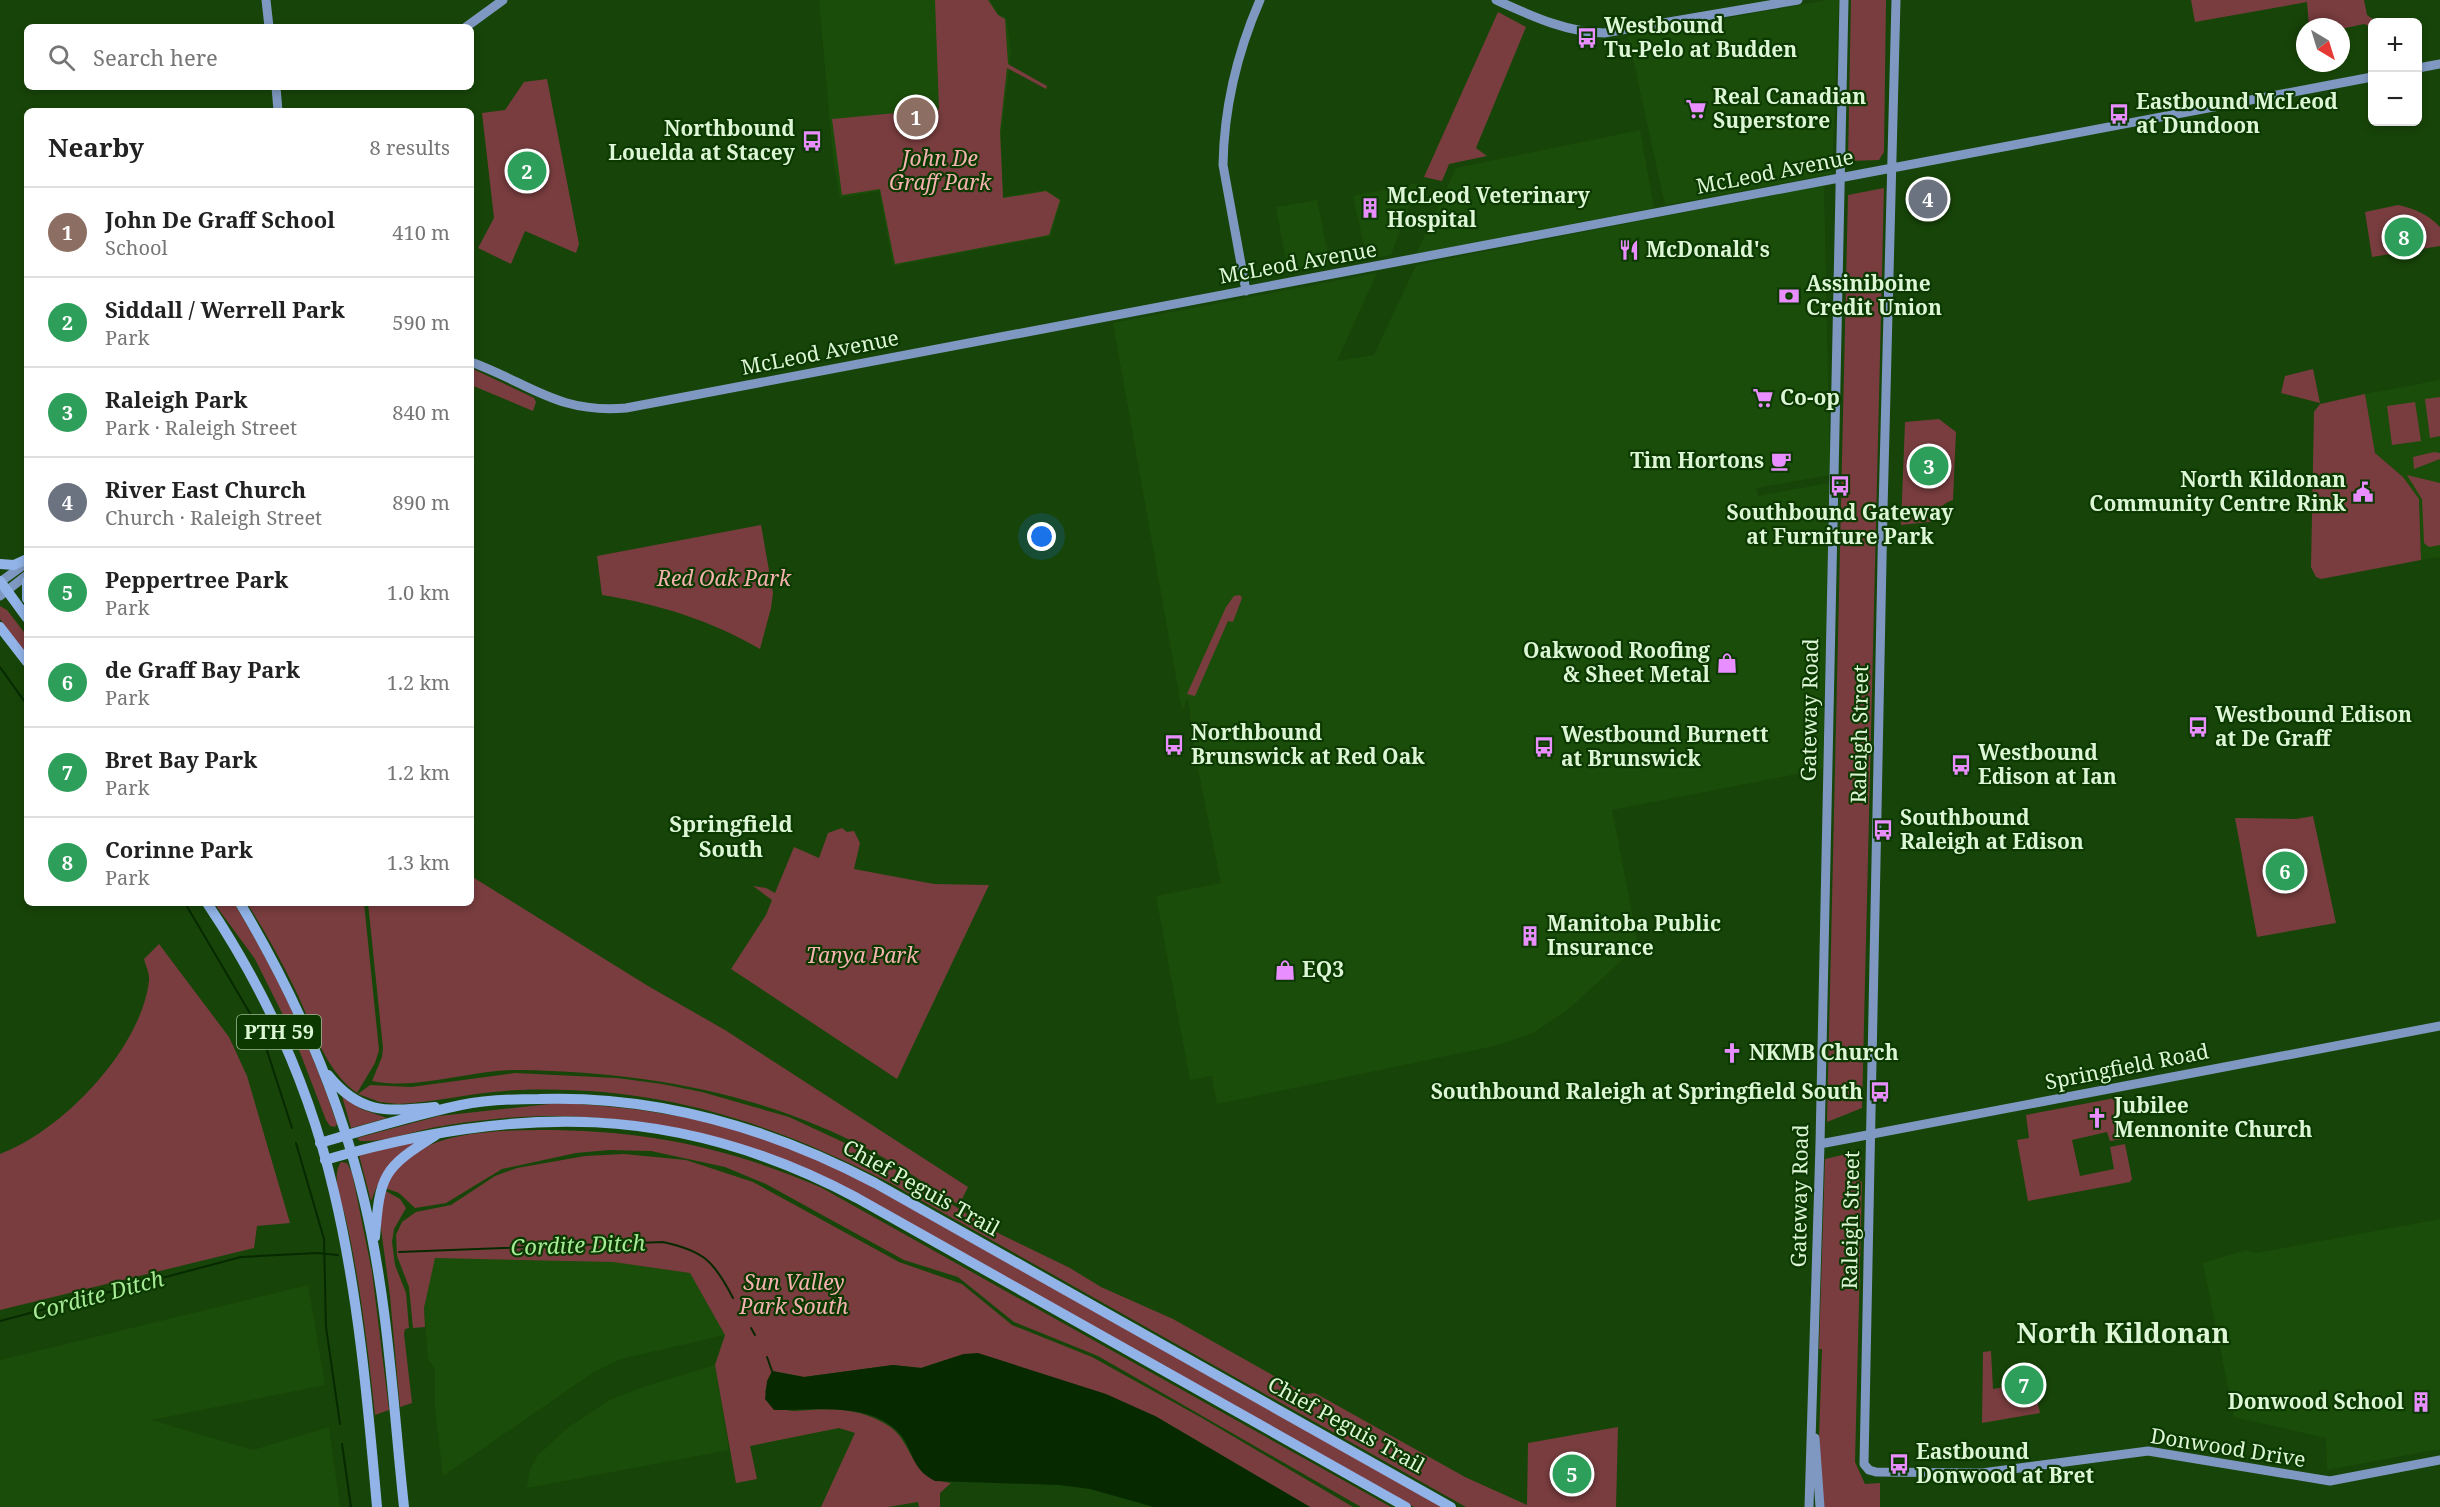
<!DOCTYPE html>
<meta charset="utf-8">
<style>
body{margin:0;font-family:"Noto Serif",serif;background:#f2f2f2;color:#222}
.controls{position:absolute;right:18px;top:18px;display:grid;overflow:hidden;border-radius:9px;box-shadow:0 3px 9px #0003}
.controls button{width:54px;height:54px;display:grid;place-items:center;padding:0;border:0;border-bottom:2px solid #e0e0e0;background:#fff;color:#222;font:30px sans-serif}
.compass{position:absolute;left:2296px;top:18px;width:54px;height:54px;border-radius:50%;background:#fff;box-shadow:0 3px 9px #0003;rotate:142deg}
.you{position:absolute;left:1042px;top:537px;width:21px;height:21px;margin:-15px;border:4px solid #fff;border-radius:50%;background:#1a73e8;box-shadow:0 0 0 9px #1a73e833}
.badge{display:grid;place-items:center;width:39px;height:39px;border-radius:50%;background:#7b5385;color:#fff;font-size:20px;font-weight:700}
.pin{position:absolute;translate:-50% -50%;border:3px solid #fff;box-shadow:0 2px 6px #0006}
.list{margin:0;padding:0;list-style:none}
h2{display:flex;justify-content:space-between;align-items:center;height:78px;margin:0;padding:0 24px;font-size:26px}
h2 small{font-size:20px;font-weight:400;color:#767676}
.list li{display:grid;grid-template-columns:39px 1fr auto;gap:18px;align-items:center;box-sizing:border-box;height:90px;padding:0 24px;border-top:2px solid #e0e0e0}
.list b{display:block;font-size:22px;white-space:nowrap}
.list p{margin:0;font-size:20px;white-space:nowrap;color:#767676}
.list em{font-size:20px;font-style:normal;color:#767676}
.icon{flex:none;width:33px;height:33px;fill:none;stroke:currentColor;stroke-width:2;stroke-linecap:round;stroke-linejoin:round}
.map{position:relative;flex:none;width:2440px;height:1507px;overflow:hidden}
.search{position:absolute;background:#fff;box-shadow:0 3px 9px #0003;left:24px;top:24px;width:450px;height:66px;display:flex;align-items:center;gap:15px;box-sizing:border-box;padding:0 21px;border-radius:9px;color:#767676;font-size:22px}
.panel{position:absolute;background:#fff;box-shadow:0 3px 9px #0003;left:24px;top:108px;width:450px;height:798px;border-radius:9px}
.map>svg:first-child{display:block}
.built{fill:#1b4d0a}
.green{fill:#793d3f}
.water{fill:#062900}
.lines{fill:none;stroke-linecap:round;stroke-linejoin:round}
.stream{stroke:#062900;stroke-width:2}
.secondary{stroke:#7e98c1;stroke-width:9}
.primary{stroke:#91b3e7;stroke-width:10}
.labels{text-anchor:middle;stroke-width:4.5;stroke-linejoin:round;paint-order:stroke}
.shield{fill:#0b3900;stroke:#9ebd96;stroke-width:1.5}
.shield-label{font-size:20px;font-weight:bold;fill:#ddf6d6}
.poi-label{font-size:21px;font-weight:bold;fill:#ddf6d6;stroke:#0b3900;text-anchor:start}
.park-label{font-size:21px;font-style:italic;fill:#f5b2b1;stroke:#0b3900}
.street-label{font-size:21px;fill:#ddf6d6;stroke:#0b3900}
.neighbourhood-label{font-size:22px;font-weight:bold;fill:#ddf6d6;stroke:#0b3900}
.water-label{font-size:22px;font-style:italic;fill:#a7ea96;stroke:#0b3900}
.district-label{font-size:27px;font-weight:bold;fill:#ddf6d6;stroke:#0b3900}
</style>
<div class="map">
<svg width="2440" height="1507" viewBox="0 0 2440 1507">
<rect width="100%" height="100%" fill="#174408"/>
<path class="built" d="M819,0H990L998,14L1006,18L1011,52L1001,136L1003,197L1046,190L1061,200L1051,236L893,266L879,191L840,198L833,156Z
M1828,0H1839L1832,174L1665,205L1628,36Z
M1640,130L1654,208L1416,254L1456,168Z
M1418,183L1391,255L1367,259L1353,196Z
M1824,185L1830,475L1756,488L1758,496L1829,483L1823,769L1612,810L1639,949L1622,960L1571,1007L1535,1032L1499,1045L1217,1104L1212,1076L1190,1080L1156,896L1221,883L1195,753L1188,698L1182,711L1113,323L1377,273L1337,361L1374,355L1416,265Z
M1317,200L1330,264L1288,272L1276,207Z
M2440,380V557L2421,560L2419,499L2403,477L2375,453L2365,394Z
M2440,1219V1449L2327,1470L2326,1438L2234,1417L2203,1263L2246,1250L2256,1253Z
M434,1258L613,1262L690,1273L725,1335L621,1359L594,1372L443,1476L435,1407V1367L428,1360L424,1308Z
M308,1285L325,1385L151,1420L253,1450L329,1427L340,1507H0V1360Z
M715,1365L729,1450L527,1488L530,1469L538,1455L570,1426L610,1400L643,1387Z"/>
<path class="green" d="M935,0H988L998,15L1005,19L1008,64L1047,86L1046,89L1007,68L1000,131L1003,198L1046,191L1060,200L1049,235L895,264L880,189L842,195L832,119L939,109Z
M1851,0H1886L1884,152L1879,160L1848,161Z
M2191,0H2364L2367,15L2377,22H2372V27L2364,24L2341,29L2309,27L2307,2L2195,22Z
M1498,12L1526,27L1476,148L1487,156L1449,164L1442,181L1424,177Z
M547,79L579,244L576,253L525,231L511,264L478,248L494,218L482,113L505,110L524,82Z
M1884,188L1862,1108L1827,1122L1848,195Z
M2398,205C2415,209 2428,214 2440,227V246L2372,257L2365,212Z
M471,368L534,398L536,402L533,411L471,385Z
M2313,369L2320,403L2281,393L2285,376Z
M2365,394L2375,453L2403,477L2419,499L2421,560L2321,579L2316,577L2311,567L2314,412L2320,404Z
M2440,397V436L2430,438L2425,399Z
M2415,402L2421,441L2392,445L2387,406Z
M1939,419L1956,432L1953,500C1942,503 1938,510 1938,521L1901,525L1905,422Z
M2434,452L2440,453V459L2414,469L2413,457Z
M2407,475L2440,483V545L2429,547L2424,543L2422,499Z
M761,525L773,593L771,608L760,649C710,620 658,604 602,595L597,556Z
M1240,595L1242,598L1233,622L1228,621L1195,696L1187,694L1226,607L1234,596Z
M0,606L7,610L27,636V656L0,619Z
M2313,816L2336,923L2257,937L2235,818L2296,819Z
M842,828L847,832L854,831L860,843L854,869L934,884L989,885L897,1079L731,969L766,915L772,900L753,886L766,888L775,893L794,847L819,858L828,833Z
M471,876L648,986L725,1030L968,1187L959,1205C925,1183 891,1160 854,1142C749,1090 637,1072 520,1070C471,1069 420,1091 372,1081L382,1057L383,1048L368,903H471Z
M214,903H234C277,973 311,1046 337,1124L335,1127L330,1126L326,1120L294,1037L255,959Z
M247,903H364L379,1050L375,1063L357,1093C323,1069 312,1023 294,987C280,958 264,930 247,903Z
M159,944L229,1037L247,1076L290,1223L257,1226L254,1248L0,1310V1154C62,1131 141,1049 149,981C150,975 146,966 144,959Z
M515,1073L617,1078L662,1084L702,1092L789,1117L873,1156L1000,1234L1070,1268L1101,1287L1173,1319L1306,1394L1315,1393L1465,1477L1527,1505L1528,1443L1618,1427L1616,1507H1466L890,1183C768,1121 658,1085 520,1090C479,1091 439,1102 398,1104L380,1102L358,1094L370,1085L411,1087Z
M342,1096L361,1109L387,1118L351,1128Z
M2115,1098L2124,1139L2110,1141L2107,1132L2072,1140L2080,1176L2114,1169L2110,1147L2125,1144L2132,1179L2130,1182L2028,1201L2017,1140L2029,1138L2026,1115Z
M559,1103C631,1106 702,1117 771,1140C797,1149 822,1162 848,1173L1442,1507H1414L849,1189C740,1135 616,1106 495,1119C473,1121 452,1124 431,1128C408,1133 384,1142 360,1141L357,1138L439,1116Z
M538,1130C644,1130 725,1146 822,1188L1391,1507H1361L1098,1356L1014,1322L958,1277L904,1260L766,1184L725,1167L651,1151L609,1150L576,1153L502,1169L446,1203L415,1208L399,1193L385,1188C389,1181 394,1170 400,1164C435,1131 493,1131 538,1130Z
M419,1140L377,1186L371,1201L359,1155Z
M1855,1152L1861,1158L1859,1181L1862,1182L1855,1462L1865,1484L1880,1483V1507H1822L1819,1439L1822,1349H1819L1825,1159Z
M624,1154L686,1160L753,1182L899,1262L962,1284L1012,1325L1092,1357L1202,1418L1353,1507H1310L1155,1416L964,1354L921,1368L893,1365L804,1377L772,1371L765,1392C771,1397 779,1407 787,1410C793,1412 803,1410 810,1410C836,1409 858,1409 882,1422C917,1439 904,1477 951,1483L940,1493V1507H919L918,1502L888,1507H821L855,1433L839,1428L750,1446L757,1479L736,1483L715,1365L725,1335L690,1273L613,1262L435,1258L424,1308L425,1327L413,1328L409,1287L397,1256L396,1235L402,1222L416,1212L451,1205L495,1176L517,1168L585,1156Z
M341,1162L347,1163L352,1173L372,1272L389,1410L375,1415C368,1349 360,1280 345,1215C341,1200 331,1176 341,1162Z
M384,1190L400,1199L406,1208L394,1229L392,1242L395,1265L406,1293L409,1328L405,1329L404,1334L412,1403L400,1407L390,1296L380,1221Z
M1991,1351L1993,1389L2033,1382L2040,1413L1982,1423L1983,1352Z"/>
<path class="water" d="M978,1353L1106,1394L1155,1416L1310,1507H1154L1090,1489L1059,1485L935,1481C910,1468 915,1452 900,1434C872,1401 812,1410 774,1410L765,1399L767,1381L772,1371L804,1377L893,1365L921,1368L964,1354Z"/>
<g class="lines">
<path class="stream" d="M0,667L27,705
M185,903L261,1032L292,1128
M296,1143L324,1239L326,1327L340,1424
M399,1252L663,1242C704,1251 714,1261 733,1298
M0,1321L241,1257L317,1253L338,1255
M751,1328L755,1335
M767,1357L772,1371
M342,1444L351,1507"/>
<path class="secondary" d="M266,0L269,27
M1496,0C1532,16 1565,32 1604,33L1798,0
M1896,0L1883,510L1864,1464L1869,1470L1876,1472L1982,1473L2148,1451L2330,1481L2440,1460
M466,27L503,0
M2418,68L2440,64
M276,87L278,111
M1246,291L1223,165C1224,107 1237,53 1260,0
M471,362C529,383 558,414 626,408L2372,77
M0,582L25,564
M0,596L27,575
M1820,1144L2440,1026
M1815,1438L1820,1507
M1809,1507L1820,1144L1844,0"/>
<path class="primary" d="M0,564L14,565L27,559
M0,581L27,618
M27,581V599
M0,627L27,662
M207,903C266,991 310,1089 334,1192C358,1292 368,1404 377,1507
M240,903C296,997 339,1094 364,1200C388,1300 393,1405 404,1507
M328,1075C361,1116 389,1111 435,1107
M320,1143C367,1129 414,1115 461,1105C486,1100 513,1099 539,1099C658,1095 770,1128 875,1183L1451,1507
M325,1160C516,1105 677,1102 857,1198L1406,1507
M375,1237C380,1174 383,1168 436,1135"/>
</g>
<defs>
<g id="bus-bare" transform="scale(1.62)"><path d="M-5-6H5V4H4V6H2V4H-2V6H-4V4H-5ZM-3.5-4V0h7V-4ZM-3.5 1.2v1.5H-2V1.2ZM2 1.2v1.5H3.5V1.2Z" fill="#e88eff" stroke="#0b3900" stroke-width="2.5" paint-order="stroke"/></g>
<g id="supermarket-bare" transform="scale(1.62)"><path d="M-6-5.5h2.5l.6 2H6L4.5 2H-2.5L-4.4-4H-6ZM-1.5 3.2a1.3 1.3 0 1 0 .1 0ZM3 3.2a1.3 1.3 0 1 0 .1 0Z" fill="#e88eff" stroke="#0b3900" stroke-width="2.5" paint-order="stroke"/></g>
<g id="building-bare" transform="scale(1.62)"><path d="M-4-6H4V6H1V3H-1V6H-4ZM-2.5-4.3h1.7v1.8h-1.7ZM.8-4.3h1.7v1.8H.8ZM-2.5-1h1.7V.8h-1.7ZM.8-1h1.7V.8H.8Z" fill="#e88eff" stroke="#0b3900" stroke-width="2.5" paint-order="stroke"/></g>
<g id="restaurant-bare" transform="scale(1.62)"><path d="M-5-6h1v4h1v-4h1v4h1v-4h1v5L-1.5 .5V6h-2V.5L-5-1ZM5-6V6H3V1.5H1.5Q1.5-4 5-6Z" fill="#e88eff" stroke="#0b3900" stroke-width="2.5" paint-order="stroke"/></g>
<g id="bank-bare" transform="scale(1.62)"><path d="M-6-4H6V4H-6ZM0-2.3a2.3 2.3 0 1 0 0 4.6a2.3 2.3 0 1 0 0-4.6Z" fill="#e88eff" stroke="#0b3900" stroke-width="2.5" paint-order="stroke"/></g>
<g id="cafe-bare" transform="scale(1.62)"><path d="M-5.5-4.5H6V0H3Q3 3.5 0 3.5H-2.5Q-5.5 3.5-5.5 0ZM3-3.2v2h1.7v-2ZM-6 4.5H4V6H-6Z" fill="#e88eff" stroke="#0b3900" stroke-width="2.5" paint-order="stroke"/></g>
<g id="civic-bare" transform="scale(1.62)"><path d="M-.6-6.5H3V-4.5H.6V-3L4-1V1h2V6H-6V1h2V-1L-.6-3ZM-1.2 2.5V6h2.4V2.5Z" fill="#e88eff" stroke="#0b3900" stroke-width="2.5" paint-order="stroke"/></g>
<g id="shop-bare" transform="scale(1.62)"><path d="M-5-2.5h2.3a2.7 3.5 0 0 1 5.4 0H5L5.5 6h-11ZM-1.5-2.5h3a1.5 2.3 0 0 0-3 0Z" fill="#e88eff" stroke="#0b3900" stroke-width="2.5" paint-order="stroke"/></g>
<g id="church-bare" transform="scale(1.62)"><path d="M-1.2-6h2.4v3.5h3.3v2.4h-3.3V6h-2.4V-.1h-3.3v-2.4h3.3Z" fill="#e88eff" stroke="#0b3900" stroke-width="2.5" paint-order="stroke"/></g>
</defs>
<g fill-rule="evenodd">
<use href="#bus-bare" x="1587" y="38"/>
<use href="#supermarket-bare" x="1696" y="109"/>
<use href="#bus-bare" x="2119" y="114"/>
<use href="#bus-bare" x="812" y="141"/>
<use href="#building-bare" x="1370" y="208"/>
<use href="#restaurant-bare" x="1629" y="250"/>
<use href="#bank-bare" x="1789" y="296"/>
<use href="#supermarket-bare" x="1763" y="398"/>
<use href="#cafe-bare" x="1781" y="461"/>
<use href="#bus-bare" x="1840" y="486"/>
<use href="#civic-bare" x="2363" y="492"/>
<use href="#shop-bare" x="1727" y="663"/>
<use href="#bus-bare" x="2198" y="727"/>
<use href="#bus-bare" x="1174" y="745"/>
<use href="#bus-bare" x="1544" y="747"/>
<use href="#bus-bare" x="1961" y="765"/>
<use href="#bus-bare" x="1883" y="830"/>
<use href="#building-bare" x="1530" y="936"/>
<use href="#shop-bare" x="1285" y="970"/>
<use href="#church-bare" x="1732" y="1053"/>
<use href="#bus-bare" x="1880" y="1092"/>
<use href="#church-bare" x="2097" y="1118"/>
<use href="#building-bare" x="2421" y="1402"/>
<use href="#bus-bare" x="1899" y="1464"/>
</g>
<g class="labels">
<rect class="shield" x="237" y="1015" width="84" height="34" rx="4.5"/>
<g class="shield-label">
<text x="279" y="1039">PTH 59</text>
</g>
<g class="poi-label">
<text x="1604" y="33">Westbound<tspan x="1604" dy="24">Tu-Pelo at Budden</tspan></text>
<text x="1713" y="104">Real Canadian<tspan x="1713" dy="24">Superstore</tspan></text>
<text x="2136" y="109">Eastbound McLeod<tspan x="2136" dy="24">at Dundoon</tspan></text>
<text x="795" y="136" text-anchor="end">Northbound<tspan x="795" dy="24">Louelda at Stacey</tspan></text>
<text x="1387" y="203">McLeod Veterinary<tspan x="1387" dy="24">Hospital</tspan></text>
<text x="1646" y="257">McDonald's</text>
<text x="1806" y="291">Assiniboine<tspan x="1806" dy="24">Credit Union</tspan></text>
<text x="1780" y="405">Co-op</text>
<text x="1764" y="468" text-anchor="end">Tim Hortons</text>
<text x="2346" y="487" text-anchor="end">North Kildonan<tspan x="2346" dy="24">Community Centre Rink</tspan></text>
<text x="1840" y="520" text-anchor="middle">Southbound Gateway<tspan x="1840" dy="24">at Furniture Park</tspan></text>
<text x="1710" y="658" text-anchor="end">Oakwood Roofing<tspan x="1710" dy="24">&amp; Sheet Metal</tspan></text>
<text x="2215" y="722">Westbound Edison<tspan x="2215" dy="24">at De Graff</tspan></text>
<text x="1191" y="740">Northbound<tspan x="1191" dy="24">Brunswick at Red Oak</tspan></text>
<text x="1561" y="742">Westbound Burnett<tspan x="1561" dy="24">at Brunswick</tspan></text>
<text x="1978" y="760">Westbound<tspan x="1978" dy="24">Edison at Ian</tspan></text>
<text x="1900" y="825">Southbound<tspan x="1900" dy="24">Raleigh at Edison</tspan></text>
<text x="1547" y="931">Manitoba Public<tspan x="1547" dy="24">Insurance</tspan></text>
<text x="1302" y="977">EQ3</text>
<text x="1749" y="1060">NKMB Church</text>
<text x="1863" y="1099" text-anchor="end">Southbound Raleigh at Springfield South</text>
<text x="2114" y="1113">Jubilee<tspan x="2114" dy="24">Mennonite Church</tspan></text>
<text x="2404" y="1409" text-anchor="end">Donwood School</text>
<text x="1916" y="1459">Eastbound<tspan x="1916" dy="24">Donwood at Bret</tspan></text>
</g>
<g class="park-label">
<text x="940" y="166">John De<tspan x="940" dy="24">Graff Park</tspan></text>
<text x="724" y="586">Red Oak Park</text>
<text x="862" y="963">Tanya Park</text>
<text x="794" y="1290">Sun Valley<tspan x="794" dy="24">Park South</tspan></text>
</g>
<g class="street-label">
<text transform="translate(1775 172) rotate(-11)" y="7">McLeod Avenue</text>
<text transform="translate(1298 263) rotate(-10)" y="7">McLeod Avenue</text>
<text transform="translate(820 353) rotate(-11)" y="7">McLeod Avenue</text>
<text transform="translate(1810 710) rotate(-89)" y="7">Gateway Road</text>
<text transform="translate(1860 734) rotate(-89)" y="7">Raleigh Street</text>
<text transform="translate(2127 1067) rotate(-11)" y="7">Springfield Road</text>
<text transform="translate(921 1188) rotate(29)" y="7">Chief Peguis Trail</text>
<text transform="translate(1800 1196) rotate(-89)" y="7">Gateway Road</text>
<text transform="translate(1851 1220) rotate(-89)" y="7">Raleigh Street</text>
<text transform="translate(1346 1425) rotate(29)" y="7">Chief Peguis Trail</text>
<text transform="translate(2228 1448) rotate(9)" y="7">Donwood Drive</text>
</g>
<g class="neighbourhood-label">
<text x="731" y="832">Springfield<tspan x="731" dy="25">South</tspan></text>
</g>
<g class="water-label">
<text transform="translate(578 1245) rotate(-2)" y="8">Cordite Ditch</text>
<text transform="translate(98 1295) rotate(-15)" y="8">Cordite Ditch</text>
</g>
<g class="district-label">
<text x="2123" y="1343">North Kildonan</text>
</g>
</g>
</svg>
<div class="controls">
<button>+</button>
<button>−</button>
</div>
<svg class="compass" viewBox="-18 -18 36 36"><path d="M0-13l5 13h-10z" fill="#e53935"/><path d="M0 13l5-13h-10z" fill="#767676"/></svg>
<div class="you"></div>
<div class="pin badge" style="left:916px;top:117px;background:#8d6e63">1</div>
<div class="pin badge" style="left:527px;top:171px;background:#2e9e5b">2</div>
<div class="pin badge" style="left:1929px;top:466px;background:#2e9e5b">3</div>
<div class="pin badge" style="left:1928px;top:199px;background:#6b7280">4</div>
<div class="pin badge" style="left:1572px;top:1474px;background:#2e9e5b">5</div>
<div class="pin badge" style="left:2285px;top:871px;background:#2e9e5b">6</div>
<div class="pin badge" style="left:2024px;top:1385px;background:#2e9e5b">7</div>
<div class="pin badge" style="left:2404px;top:237px;background:#2e9e5b">8</div>
<div class="search"><svg class="icon" aria-label="search" viewBox="0 0 24 24"><circle cx="10" cy="10" r="6"/><path d="M15 15l6 6"/></svg>Search here</div>
<section class="panel">
<h2>Nearby<small>8 results</small></h2>
<ul class="list">
<li><span class="badge" style="background:#8d6e63">1</span><div><b>John De Graff School</b><p>School</p></div><em>410 m</em></li>
<li><span class="badge" style="background:#2e9e5b">2</span><div><b>Siddall / Werrell Park</b><p>Park</p></div><em>590 m</em></li>
<li><span class="badge" style="background:#2e9e5b">3</span><div><b>Raleigh Park</b><p>Park · Raleigh Street</p></div><em>840 m</em></li>
<li><span class="badge" style="background:#6b7280">4</span><div><b>River East Church</b><p>Church · Raleigh Street</p></div><em>890 m</em></li>
<li><span class="badge" style="background:#2e9e5b">5</span><div><b>Peppertree Park</b><p>Park</p></div><em>1.0 km</em></li>
<li><span class="badge" style="background:#2e9e5b">6</span><div><b>de Graff Bay Park</b><p>Park</p></div><em>1.2 km</em></li>
<li><span class="badge" style="background:#2e9e5b">7</span><div><b>Bret Bay Park</b><p>Park</p></div><em>1.2 km</em></li>
<li><span class="badge" style="background:#2e9e5b">8</span><div><b>Corinne Park</b><p>Park</p></div><em>1.3 km</em></li>
</ul>
</section>
</div>
